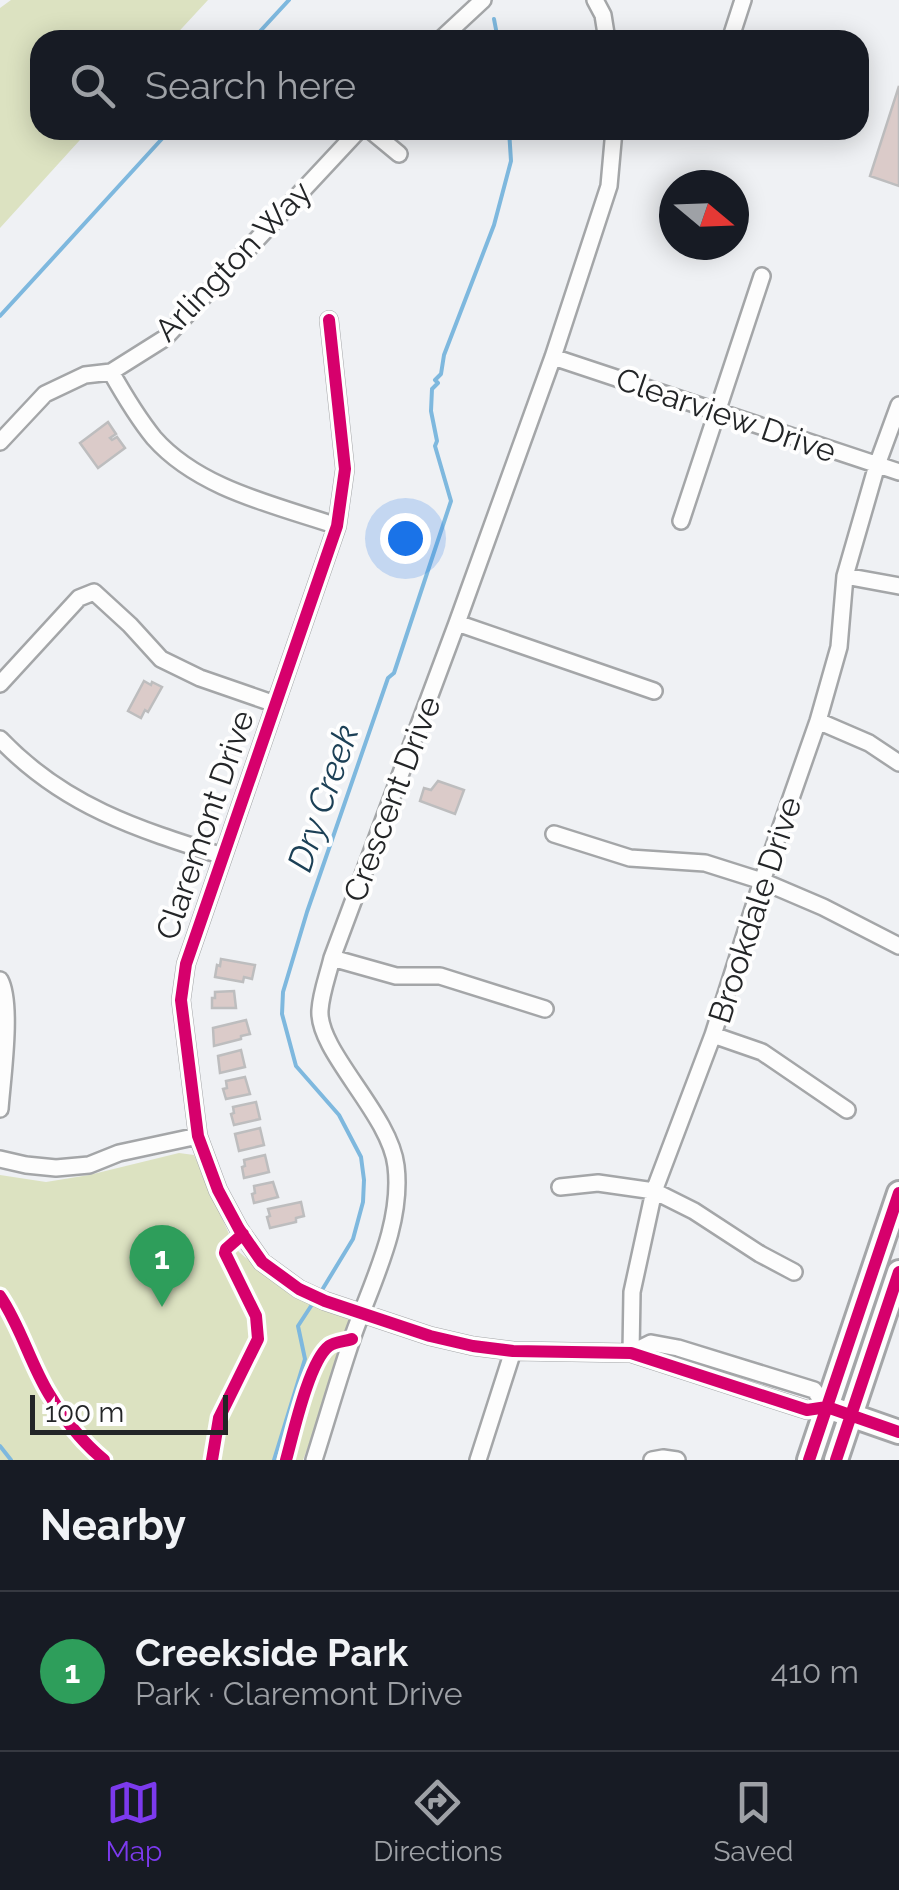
<!DOCTYPE html>
<meta charset="utf-8">
<style>
body{margin:0;font-family:Raleway,sans-serif;background:#242831;color:#f1f3f6}
.compass{position:absolute;left:659px;top:170px;width:90px;height:90px;border-radius:50%;background:#171b24;box-shadow:0 5px 25px #0003;rotate:109deg}
.scale{position:absolute;left:30px;bottom:25px;width:198px;box-sizing:border-box;padding-left:10px;border:5px solid #232527;border-top:0;font-size:28px;line-height:35px;white-space:nowrap;color:#232527;-webkit-text-stroke:8px #fefefe;paint-order:stroke}
.you{position:absolute;left:405px;top:538px;width:35px;height:35px;margin:-25px;border:8px solid #fff;border-radius:50%;background:#1a73e8;box-shadow:0 0 0 15px #1a73e833}
.badge{display:grid;place-items:center;width:65px;height:65px;border-radius:50%;background:#7c3aed;color:#fff;font-size:32px;font-weight:700}
.pin{position:absolute;translate:-50% -82px;filter:drop-shadow(0 2px 5px #0008)}
.pin::after{content:'';position:absolute;top:52px;width:35px;height:30px;background:inherit;clip-path:polygon(0 0,100% 0,50% 100%)}
.list{margin:0;padding:0;list-style:none}
h2{display:flex;justify-content:space-between;align-items:center;height:130px;margin:0;padding:0 40px;font-size:42px}
h2 small{font-size:32px;font-weight:400;color:#9ea1a6}
.list li{display:grid;grid-template-columns:65px 1fr auto;gap:30px;align-items:center;box-sizing:border-box;height:160px;padding:0 40px;border-top:2px solid #363941}
.list b{display:block;font-size:38px;white-space:nowrap}
.list p{margin:0;font-size:32px;white-space:nowrap;color:#9ea1a6}
.list em{font-size:32px;font-style:normal;color:#9ea1a6}
.icon{flex:none;width:55px;height:55px;fill:none;stroke:currentColor;stroke-width:2;stroke-linecap:round;stroke-linejoin:round}
.map{position:relative;flex:none;width:899px;height:1460px;overflow:hidden}
.search{position:absolute;background:#171b24;box-shadow:0 5px 25px #0003;left:30px;right:30px;top:30px;height:110px;display:flex;align-items:center;gap:25px;box-sizing:border-box;padding:0 35px;border-radius:30px;color:#9ea1a6;font-size:38px}
.sheet{height:290px;background:#171b24}
nav{display:flex;justify-content:space-around;align-items:center;box-sizing:border-box;height:140px;border-top:2px solid #363941;background:#171b24;font-size:28px;color:#9ea1a6}
nav a{display:grid;justify-items:center;gap:5px}
nav .on{color:#7c3aed}
.map>svg:first-child{display:block}
.green{fill:#dce2c1}
.lines{fill:none;stroke-linecap:round;stroke-linejoin:round}
.stream{stroke:#7eb8de;stroke-width:4}
.building{fill:#dbcbc9;stroke:#bdbdbe;stroke-width:2.5}
.street-casing{stroke:#a4a6a8;stroke-width:20}
.secondary-casing{stroke:#a4a6a8;stroke-width:28}
.street{stroke:#fdfdfd;stroke-width:15}
.secondary{stroke:#fdfdfd;stroke-width:22}
.cycleway-casing{stroke:#fefefe;stroke-width:19}
.cycleway{stroke:#d6006c;stroke-width:12}
.labels{text-anchor:middle;stroke-width:8;stroke-linejoin:round;paint-order:stroke}
.street-label{font-size:32px;fill:#232527;stroke:#fefefe}
.water-label{font-size:35px;font-style:italic;fill:#1c4056;stroke:#fefefe}
</style>
<div class="map">
<svg width="899" height="1460" viewBox="0 0 899 1460">
<rect width="100%" height="100%" fill="#eff1f4"/>
<path class="green" d="M11,0H208L171,40H40V130H89L0,228V8Z
M179,1153L194,1155L233,1243L239,1252L293,1297L357,1317L303,1460H0V1175L46,1182L89,1175Z"/>
<g class="lines">
<path class="stream" d="M494,19L498,40
M252,40L289,0
M0,316L170,130
M319,1295L353,1239L363,1202L364,1180L361,1157L339,1115L296,1066L282,1014L283,992L307,912L388,678L394,673L451,501L435,446L437,441L431,411L432,389L438,383L435,380L441,374L444,355L494,225L511,161L509,130
M0,1446L11,1460
M274,1460L305,1359L298,1326L313,1303"/>
</g>
<path class="building" d="M899,86V186L870,176Z
M108,422L116,434L110,438L112,440L117,437L125,448L98,468L80,443Z
M144,681L151,685L152,682L162,687L148,712L145,710L141,718L128,711Z
M438,781L464,790L455,814L420,801L424,788L431,790Z
M221,959L255,965L252,979L244,977L243,982L215,977L217,965L220,966Z
M234,991L236,1008H212V998H215V992Z
M246,1020L250,1034L241,1036V1039L214,1046L213,1028Z
M241,1050L245,1067L220,1073L218,1056Z
M245,1077L250,1094L226,1099L223,1089L227,1088L226,1081Z
M256,1102L260,1119L234,1125L231,1114L234,1113L233,1107Z
M260,1128L264,1145L239,1151L235,1134Z
M265,1155L269,1172L244,1178L242,1167L245,1166L244,1160Z
M273,1182L278,1197L254,1203L252,1194L255,1193L254,1186Z
M301,1202L304,1216L296,1218V1222L270,1228L267,1217L270,1216L268,1209Z"/>
<g class="lines">
<g class="street-casing">
<path id="street" d="M595,0L603,15L607,40
M440,40L483,0
M730,40L743,0
M370,130L399,154
M329,320L345,469L337,526L186,964L181,1000L198,1136L218,1190L239,1229L262,1262L299,1289L325,1301L430,1336L473,1346L513,1351L631,1353L807,1410L827,1407L814,1390L678,1348L651,1343L631,1353
M553,357L899,472
M111,372C124,395 137,417 154,438C199,489 275,505 337,526
M0,442L45,394L85,375L111,372L165,338L359,130
M681,521L762,276
M845,576L899,586
M457,623L654,691
M0,684L79,598L94,592L130,625L161,659L200,678L275,704
M818,721L869,743L899,763
M0,739C64,806 137,829 223,856
M554,834L630,858L705,863L762,881L823,907L899,946
M332,958L396,976H440L545,1009
M0,980C13,1004 2,1080 0,1109
M713,1035L762,1052L847,1110
M0,1159L26,1165L56,1168L89,1165L119,1153L198,1136
M560,1187L598,1183L654,1191L694,1211L760,1254L794,1272
M631,1353L632,1292L654,1191L713,1035L762,881L818,721L839,647L845,576L877,465L899,405
M314,1460C327,1419 339,1377 353,1336C372,1282 403,1224 396,1166C390,1114 317,1051 320,1010C321,993 328,975 332,958L457,623L553,357L609,186L614,130
M478,1460L513,1351
M652,1460L663,1458L677,1460"/>
</g>
<g class="secondary-casing">
<path id="secondary" d="M836,1410L899,1432
M809,1460L899,1193
M836,1460L899,1272"/>
</g>
<use href="#street" class="street"/>
<use href="#secondary" class="secondary"/>
<g class="cycleway-casing">
<path id="cycleway" d="M329,320L345,469L337,526L186,964L181,1000L198,1136L218,1190L239,1229L262,1262L299,1289L325,1301L430,1336L473,1346L513,1351L631,1353L807,1410L827,1407L899,1432
M0,1296C21,1327 30,1363 49,1394C64,1419 82,1442 104,1460
M212,1460L219,1418L258,1339L256,1316L225,1253L226,1249L243,1234
M286,1460C293,1435 309,1361 329,1346C334,1342 346,1341 352,1339
M809,1460L899,1193
M836,1460L899,1272"/>
</g>
<use href="#cycleway" class="cycleway"/>
</g>
<g class="labels">
<g class="street-label">
<text transform="translate(233 261) rotate(-46)" y="11">Arlington Way</text>
<text transform="translate(726 415) rotate(19)" y="11">Clearview Drive</text>
<text transform="translate(392 799) rotate(-69)" y="11">Crescent Drive</text>
<text transform="translate(205 825) rotate(-71)" y="11">Claremont Drive</text>
<text transform="translate(755 910) rotate(-72)" y="11">Brookdale Drive</text>
</g>
<g class="water-label">
<text transform="translate(323 798) rotate(-71)" y="12">Dry Creek</text>
</g>
</g>
</svg>
<svg class="compass" viewBox="-18 -18 36 36"><path d="M0-13l5 13h-10z" fill="#e53935"/><path d="M0 13l5-13h-10z" fill="#9ea1a6"/></svg>
<div class="scale">100 m</div>
<div class="you"></div>
<div class="pin badge" style="left:162px;top:1307px;background:#2e9e5b">1</div>
<div class="search"><svg class="icon" aria-label="search" viewBox="0 0 24 24"><circle cx="10" cy="10" r="6"/><path d="M15 15l6 6"/></svg>Search here</div>
</div>
<section class="sheet">
<h2>Nearby<small></small></h2>
<ul class="list">
<li><span class="badge" style="background:#2e9e5b">1</span><div><b>Creekside Park</b><p>Park · Claremont Drive</p></div><em>410 m</em></li>
</ul>
</section>
<nav>
<a class="on"><svg class="icon" aria-label="map" viewBox="0 0 24 24"><path d="M3 6l6-2 6 2 6-2v14l-6 2-6-2-6 2zM9 4v14M15 6v14"/></svg>Map</a>
<a><svg class="icon" aria-label="directions" viewBox="0 0 24 24"><path d="M12 3l9 9-9 9-9-9zM9 14v-3h6M13 9l2 2-2 2"/></svg>Directions</a>
<a><svg class="icon" aria-label="saved" viewBox="0 0 24 24"><path d="M7 4h10v16l-5-4-5 4z"/></svg>Saved</a>
</nav>
